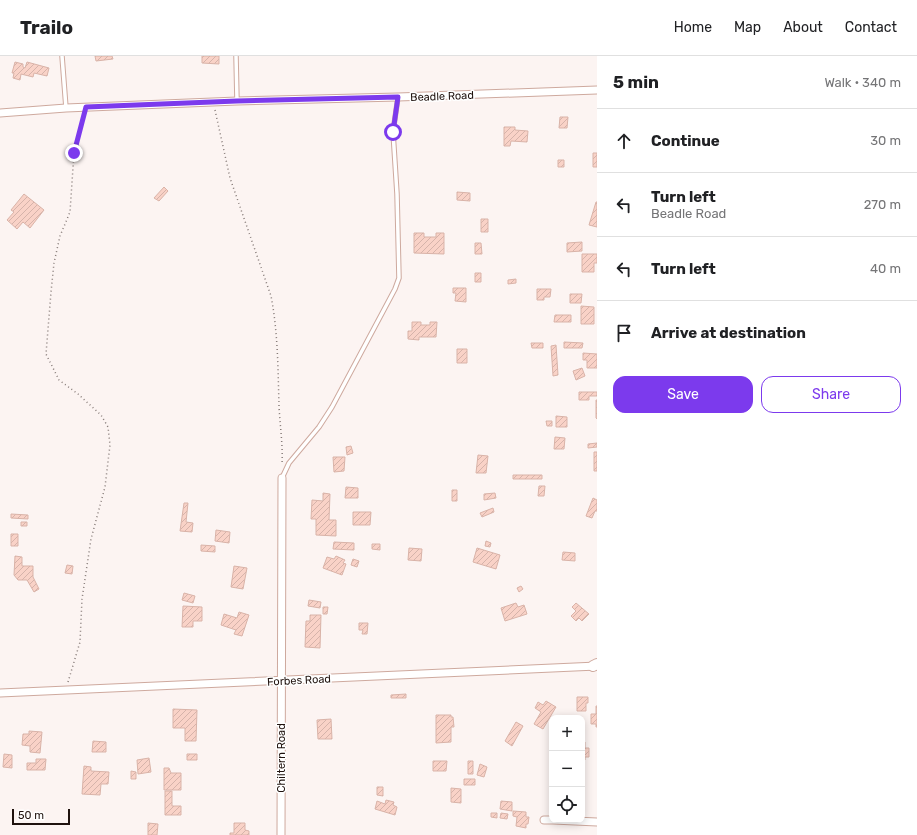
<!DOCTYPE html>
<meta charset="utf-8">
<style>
body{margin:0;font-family:Rubik,sans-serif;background:#f2f2f2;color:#202124}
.controls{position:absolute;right:12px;bottom:12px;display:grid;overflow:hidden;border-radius:8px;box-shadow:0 2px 10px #0003}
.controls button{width:36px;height:36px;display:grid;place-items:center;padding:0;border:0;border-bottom:1px solid #e0e0e0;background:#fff;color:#202124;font:20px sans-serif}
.scale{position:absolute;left:12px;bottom:10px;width:58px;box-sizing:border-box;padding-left:4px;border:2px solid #1f120e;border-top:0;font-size:11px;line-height:14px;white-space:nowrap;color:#1f120e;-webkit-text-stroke:3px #fff;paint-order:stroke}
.stop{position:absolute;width:12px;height:12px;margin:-9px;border:3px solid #7c3aed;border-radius:50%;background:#fff}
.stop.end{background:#7c3aed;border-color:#fff;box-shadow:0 1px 4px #0008}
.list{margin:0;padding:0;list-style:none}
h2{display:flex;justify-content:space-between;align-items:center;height:52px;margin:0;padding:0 16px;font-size:17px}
h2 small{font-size:13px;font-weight:400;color:#757577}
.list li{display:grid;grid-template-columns:26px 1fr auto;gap:12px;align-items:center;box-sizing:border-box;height:64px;padding:0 16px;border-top:1px solid #e0e0e0}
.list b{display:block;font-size:15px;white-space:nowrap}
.list p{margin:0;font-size:13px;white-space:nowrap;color:#757577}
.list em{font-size:13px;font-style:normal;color:#757577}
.actions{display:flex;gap:8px;padding:12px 16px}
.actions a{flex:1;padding:9px 0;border:1px solid #7c3aed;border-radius:12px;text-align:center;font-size:14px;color:#7c3aed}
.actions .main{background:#7c3aed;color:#fff}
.icon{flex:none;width:22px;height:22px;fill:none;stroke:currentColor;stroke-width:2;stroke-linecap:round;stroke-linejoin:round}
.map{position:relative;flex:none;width:597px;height:779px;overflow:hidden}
header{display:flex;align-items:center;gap:24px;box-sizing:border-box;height:56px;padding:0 20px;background:#fff;border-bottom:1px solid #e0e0e0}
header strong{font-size:19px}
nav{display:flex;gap:22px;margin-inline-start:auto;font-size:14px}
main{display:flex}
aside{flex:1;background:#fff}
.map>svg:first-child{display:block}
.building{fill:url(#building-hatch);stroke:#d9b3a8}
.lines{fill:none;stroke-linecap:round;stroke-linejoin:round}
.lane-casing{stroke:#cea99e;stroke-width:5.5}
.street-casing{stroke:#cea99e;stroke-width:9}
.secondary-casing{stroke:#cea99e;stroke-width:12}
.path{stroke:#867b78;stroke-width:1.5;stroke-dasharray:1 3;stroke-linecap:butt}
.lane{stroke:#fff;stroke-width:3.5}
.street{stroke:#fff;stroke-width:7}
.secondary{stroke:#fff;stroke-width:10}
.route{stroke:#7c3aed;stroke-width:5}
.labels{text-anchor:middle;stroke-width:3;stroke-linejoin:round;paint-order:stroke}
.street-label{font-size:11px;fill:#1f120e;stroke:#fff}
</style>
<header>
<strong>Trailo</strong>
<nav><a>Home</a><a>Map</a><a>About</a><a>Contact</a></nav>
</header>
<main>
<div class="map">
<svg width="597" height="779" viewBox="0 0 597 779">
<defs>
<pattern id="building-hatch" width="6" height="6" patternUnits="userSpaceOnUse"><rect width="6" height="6" fill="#f9d2c7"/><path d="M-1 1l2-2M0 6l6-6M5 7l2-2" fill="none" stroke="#d5b3aa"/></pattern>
</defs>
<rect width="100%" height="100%" fill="#fcf4f2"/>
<path class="building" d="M95,0H112L113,3L96,5Z
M202,0H219V8L202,7Z
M15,6L23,8V11L25,12L27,6L49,12L47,20L34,17L33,21L21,18L20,24L13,22L14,17H12Z
M560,61H568L567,72H559Z
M504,71H515V74L528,75L527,86L511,85L510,90H504Z
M593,97H597V111H593Z
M558,104H564V111H558Z
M164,131L168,135L159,145L154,142Z
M457,136L470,137V145L457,144Z
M24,138L44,154L30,172L23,166L17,173L7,164L14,156L11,154Z
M596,146H597V171L589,169Z
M481,163H488V176H481Z
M414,177H424V181H436V177H444V198L414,197Z
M582,186V195L567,196V187Z
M475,187H481L482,198H475Z
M582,198H597V207H594V216H582Z
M475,217H481V226H475Z
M516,223V227L508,228V224Z
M453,232H466V246L455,245L456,237H453Z
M537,233H551L550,241H544V244H537Z
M570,238H582L581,247H570Z
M581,250L594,251V268H581Z
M555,259H571V266H554Z
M412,266H421V269H430V266H437L436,281H419V284L408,283V275H412Z
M564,286L583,287L582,292H564Z
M531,287H543V292H532Z
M556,289L558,319L553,320L551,290Z
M457,293H467V307H457Z
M583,297L597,298V312H587V304H583Z
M582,312L585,320L576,324L573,315Z
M579,336H597V340H589V344H579Z
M596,344H597V363L596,362Z
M556,360L567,361V371H556Z
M546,365H552V370H547Z
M555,381L565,382L564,393H554Z
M597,387V391L588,392V388Z
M351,390L353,397L347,399L346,391Z
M594,396H597V415H594Z
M478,399L488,400L486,417H476Z
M333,401H345L344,415L334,416Z
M513,419H542V423H513Z
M539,430H545L544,440H538Z
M346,431L358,432V442H345Z
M452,434H457V445H452Z
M323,437L330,438L329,464H336V480L316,479V463H311L312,444L323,445Z
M495,437L496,442L484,444V438Z
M593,442L597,444V455H595L592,462L586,460Z
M184,447H188L186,466L193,467L192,476L180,475Z
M493,452L494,456L482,461L480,457Z
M353,456H371L370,469H353Z
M11,458L28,459V463L11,462Z
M21,466H27V470H21Z
M216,474L230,476L229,487L215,485Z
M11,478H18V490H11Z
M486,485L491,487L490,491L485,490Z
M334,486L354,487V494L333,493Z
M372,488H380V494L372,493Z
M201,489L215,490V496L201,495Z
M409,492L422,493L421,505L408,504Z
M477,492L500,499L496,513L473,506Z
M563,496L575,497V505L562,504Z
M15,500L22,501V510H33V521L39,533L34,536L27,524H18L14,519Z
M336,500L345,504L343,507L346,508L342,519L323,512L327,501L334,503Z
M353,503L359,505L357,511L351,509Z
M67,509L73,510L72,518L65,517Z
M234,510L247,512L243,533L231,531Z
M521,530L523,533L519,536L517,532Z
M184,537L195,540L193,547L182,544Z
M309,544L321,546L320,552L308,550Z
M516,547L518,551L524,549L527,558L505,565L501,552Z
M576,547L589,558L582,565L579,562L576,565L571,560L576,555L572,551Z
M183,550L202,551V565H193V571H182Z
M323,551H328L327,558H323Z
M239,556L249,559L242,580L234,578L236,574L221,569L224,558L237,562Z
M310,559H321L320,592L305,591L306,565H310Z
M359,567H368L367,578H362L363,574H359Z
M406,638V642H391V639Z
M577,641H588V647H586V655H577Z
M546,645L556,651L543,673L534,668L541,656L535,652L538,646L543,649Z
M596,650H597V671H596V668H591V658H596Z
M173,653L197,654L196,685H185V672H173Z
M436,659H451V661H453L454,671H451V686L436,687Z
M331,663L332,683H318L317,664Z
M516,666L523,670L512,690L505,685Z
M29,675L42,676L40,697L30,696V690L22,689L23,678H29Z
M93,685L106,686V696H92Z
M582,686H585V692H589V701H585V704H582Z
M4,698L12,699V712L3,711Z
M187,698H197V704H187Z
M149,702L151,716L138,718L137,704Z
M36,703H46L45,714H27V707H36Z
M433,705H447L446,715H433Z
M468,705H473V718H468Z
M480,708L487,711L484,721L477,719Z
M84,710L91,711V715L109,716L108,728H101L100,739L82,738Z
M164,712H169L171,717H181V734H164Z
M131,715L136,716V723H131Z
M464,723H475V729H464Z
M377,731H383V740L377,739Z
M451,732L461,733V747L451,746Z
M165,735H172V750H181V759H165Z
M386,744L394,746L393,749L397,751L395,759L375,753L377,745L385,748Z
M501,745L512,746V755L500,753Z
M513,755L526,756V761H529L528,768H526V772L516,770L517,761L513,760Z
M491,757H497V762L491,761Z
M501,757L508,758L507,763L500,762Z
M148,767L158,768L157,779H148Z
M234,767H245V774L249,775V779H230V777H234Z"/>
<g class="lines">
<g class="lane-casing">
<path id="lane" d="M62,0L66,52
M236,0L237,45
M282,422L289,407L319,371L332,351L395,233L399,222L397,138L393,76L398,41"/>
</g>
<g class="street-casing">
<path id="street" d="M0,57L66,52L237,45L398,41L597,34
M0,637L597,610
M544,764H552
M553,764L597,766
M281,779L282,422"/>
</g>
<g class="secondary-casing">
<path id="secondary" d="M593,610L597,608"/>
</g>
<path class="path" d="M215,54L230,122L271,240C278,276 278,314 279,350C280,370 283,389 282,408
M68,626L80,586L82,543L91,483L105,431L110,389L108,371L101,359L78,338L59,324L46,298L51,236L54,207L60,180L70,156L74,97L84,58"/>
<use href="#lane" class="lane"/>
<use href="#street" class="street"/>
<use href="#secondary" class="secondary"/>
</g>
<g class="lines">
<path class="route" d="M74,97L86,51L237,45L398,41L393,76"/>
</g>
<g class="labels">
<g class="street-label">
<text transform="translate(442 40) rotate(-2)" y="4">Beadle Road</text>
<text transform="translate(299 624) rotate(-3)" y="4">Forbes Road</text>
<text transform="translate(281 702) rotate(-90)" y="4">Chiltern Road</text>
</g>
</g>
</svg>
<div class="controls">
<button>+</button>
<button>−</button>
<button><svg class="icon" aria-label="locate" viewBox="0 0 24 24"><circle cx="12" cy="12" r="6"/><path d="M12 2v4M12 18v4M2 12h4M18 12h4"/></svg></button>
</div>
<div class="scale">50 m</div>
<div class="stop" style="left:393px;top:76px"></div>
<div class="stop end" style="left:74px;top:97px"></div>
</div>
<aside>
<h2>5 min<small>Walk · 340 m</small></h2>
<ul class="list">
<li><svg class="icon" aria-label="ahead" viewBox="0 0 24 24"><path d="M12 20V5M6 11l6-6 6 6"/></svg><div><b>Continue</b></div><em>30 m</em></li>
<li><svg class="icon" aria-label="left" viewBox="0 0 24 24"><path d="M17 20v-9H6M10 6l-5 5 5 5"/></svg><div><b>Turn left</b><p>Beadle Road</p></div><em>270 m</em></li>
<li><svg class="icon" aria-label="left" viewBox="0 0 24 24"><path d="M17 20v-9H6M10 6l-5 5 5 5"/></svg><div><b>Turn left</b></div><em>40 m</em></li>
<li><svg class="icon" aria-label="arrive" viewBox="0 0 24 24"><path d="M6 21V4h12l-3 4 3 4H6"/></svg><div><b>Arrive at destination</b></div></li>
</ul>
<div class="actions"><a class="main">Save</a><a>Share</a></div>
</aside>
</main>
